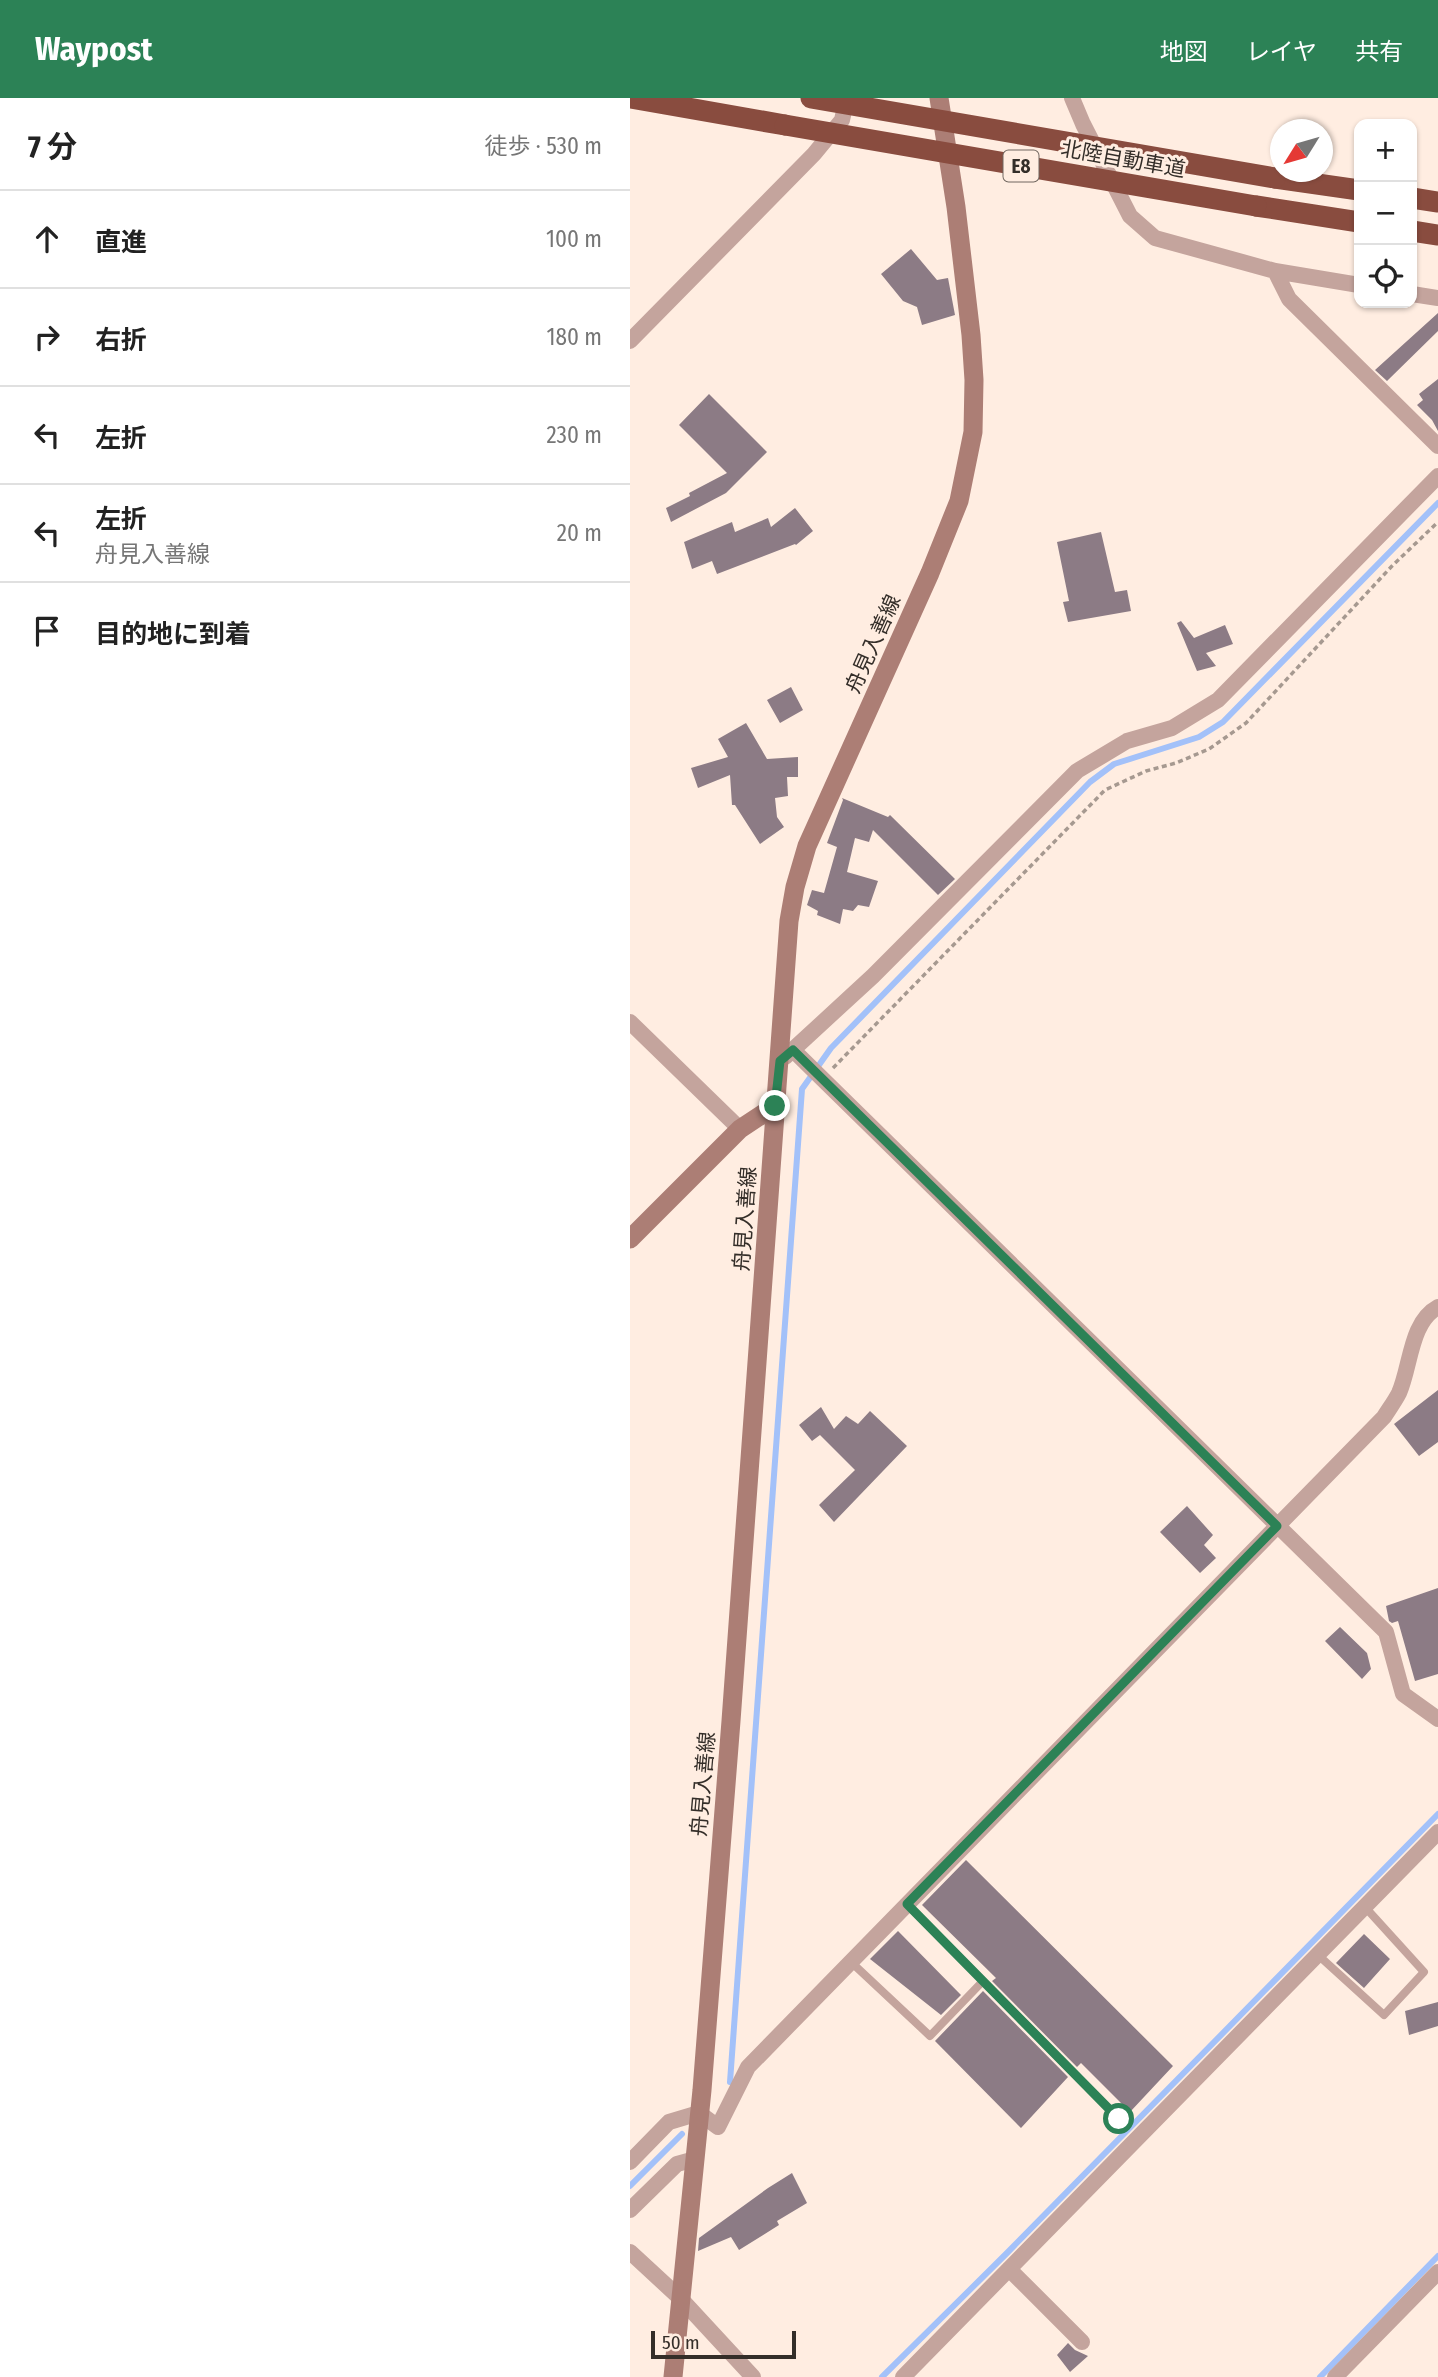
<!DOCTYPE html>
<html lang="ja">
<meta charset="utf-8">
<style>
body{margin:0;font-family:"Fira Sans Condensed","Noto Sans JP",sans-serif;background:#f6f6f6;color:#222}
.controls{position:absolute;right:21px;top:21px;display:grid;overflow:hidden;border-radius:14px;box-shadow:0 2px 5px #0004}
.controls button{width:63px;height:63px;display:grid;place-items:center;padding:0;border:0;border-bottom:2px solid #e0e0e0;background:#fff;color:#222;font:35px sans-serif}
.compass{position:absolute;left:640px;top:21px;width:63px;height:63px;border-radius:50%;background:#fff;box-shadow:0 2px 5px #0004;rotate:233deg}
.scale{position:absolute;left:21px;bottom:18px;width:145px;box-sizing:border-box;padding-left:7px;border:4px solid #342e29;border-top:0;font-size:19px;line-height:24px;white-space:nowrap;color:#342e29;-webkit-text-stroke:5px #ffede1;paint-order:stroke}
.stop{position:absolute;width:21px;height:21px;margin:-16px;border:5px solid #2c8256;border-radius:50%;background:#fff}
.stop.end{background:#2c8256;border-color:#fff;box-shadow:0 2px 7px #0008}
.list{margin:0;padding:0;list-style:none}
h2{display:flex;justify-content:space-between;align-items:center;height:91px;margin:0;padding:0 28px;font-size:30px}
h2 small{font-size:23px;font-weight:400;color:#767676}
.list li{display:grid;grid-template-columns:46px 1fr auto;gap:21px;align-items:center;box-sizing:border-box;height:98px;padding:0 28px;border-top:2px solid #e0e0e0}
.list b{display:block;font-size:26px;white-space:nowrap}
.list p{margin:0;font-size:23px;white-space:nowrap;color:#767676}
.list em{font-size:23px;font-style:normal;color:#767676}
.icon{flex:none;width:38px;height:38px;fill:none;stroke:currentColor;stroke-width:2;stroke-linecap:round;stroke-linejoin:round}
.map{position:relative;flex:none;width:808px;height:2279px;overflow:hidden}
header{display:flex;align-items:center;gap:42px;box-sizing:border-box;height:98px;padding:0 35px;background:#2c8256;color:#fff}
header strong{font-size:33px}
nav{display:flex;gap:38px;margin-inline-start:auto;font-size:24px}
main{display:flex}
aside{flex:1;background:#fff}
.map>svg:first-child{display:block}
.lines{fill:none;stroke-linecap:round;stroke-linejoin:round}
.stream{stroke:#a3c1f9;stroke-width:6}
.building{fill:#8c7b85}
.path{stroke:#a69990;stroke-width:3.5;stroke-dasharray:5 3.5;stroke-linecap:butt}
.service{stroke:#c4a49d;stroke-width:8}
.minor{stroke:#c4a49d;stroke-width:16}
.secondary{stroke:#ac7e75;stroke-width:19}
.motorway{stroke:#894c3f;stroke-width:21}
.motorway-bridge{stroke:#894c3f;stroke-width:21}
.route{stroke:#2c8256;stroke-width:9}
.labels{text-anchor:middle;stroke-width:6;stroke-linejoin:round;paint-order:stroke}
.shield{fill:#ffede1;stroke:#716760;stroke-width:2}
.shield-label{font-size:19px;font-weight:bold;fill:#342e29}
.street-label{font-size:21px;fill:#342e29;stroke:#ffede1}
</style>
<header>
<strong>Waypost</strong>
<nav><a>地図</a><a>レイヤ</a><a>共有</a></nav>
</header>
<main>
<aside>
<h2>7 分<small>徒歩 · 530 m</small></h2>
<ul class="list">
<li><svg class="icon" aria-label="ahead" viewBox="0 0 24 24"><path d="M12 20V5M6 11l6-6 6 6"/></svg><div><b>直進</b></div><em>100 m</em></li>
<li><svg class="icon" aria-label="right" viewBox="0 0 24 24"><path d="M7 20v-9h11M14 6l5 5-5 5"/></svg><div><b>右折</b></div><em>180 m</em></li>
<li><svg class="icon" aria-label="left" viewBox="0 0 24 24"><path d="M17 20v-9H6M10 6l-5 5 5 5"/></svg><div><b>左折</b></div><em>230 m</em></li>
<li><svg class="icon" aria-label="left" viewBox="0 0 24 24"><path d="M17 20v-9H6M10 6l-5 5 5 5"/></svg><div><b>左折</b><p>舟見入善線</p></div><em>20 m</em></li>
<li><svg class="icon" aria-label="arrive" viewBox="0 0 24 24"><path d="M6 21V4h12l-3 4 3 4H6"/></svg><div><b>目的地に到着</b></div></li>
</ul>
</aside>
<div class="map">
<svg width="808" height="2279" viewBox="0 0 808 2279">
<rect width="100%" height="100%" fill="#ffede1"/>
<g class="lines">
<path class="stream" d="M100,1984L172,991L201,950L460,684L484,666L569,639L593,624L808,405
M0,2088L52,2036
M252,2279L377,2155L808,1716
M690,2279L808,2158"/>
</g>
<path class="building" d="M281,151L307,182L318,180L325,217L292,227L287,209L273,203L251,176Z
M808,215V233L757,283L745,272Z
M808,281V333L802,322L787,307L793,302L789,296Z
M79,296L137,354L96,395L41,424L36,410L60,398L59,395L97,375L49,327Z
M165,410L183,433L166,447L165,446L87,476L82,463L62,471L54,444L102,424L105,434L138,420L141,429Z
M471,434L485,494L497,492L501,513L438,524L433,504L439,503L427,444Z
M551,523L564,540L595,527L603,546L576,555L586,568L567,573L547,525Z
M161,589L173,612L150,625L137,602Z
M116,625L137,661L168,659V679H157L158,698L145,700L147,719L154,729L130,746L105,707H102L100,677L68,690L61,670L98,659L88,641Z
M212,700L258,719L260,717L325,781L308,797L243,732L239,744L225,740L217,774L248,783L239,809L228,807L223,813L213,811L210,826L187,817L188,813L177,807L182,792L194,795L207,749L197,745L213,702Z
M808,1292V1344L789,1358L764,1326Z
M191,1309L204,1331L216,1318L228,1326L240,1313L277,1348L204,1424L189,1407L225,1372L190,1337L182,1343L169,1327Z
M557,1408L583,1437L574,1447L586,1460L570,1475L530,1434Z
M808,1490V1576L785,1583L768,1523L762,1525L759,1523L756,1508Z
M710,1529L737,1555L741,1571L732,1581L695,1543Z
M336,1762L543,1968L500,2014L451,1965L447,1969L362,1883L366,1880L292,1807Z
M268,1833L331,1897L311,1917L240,1861Z
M734,1836L760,1861L734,1890L706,1865Z
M353,1893L438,1979L391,2030L305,1943Z
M808,1904V1928L779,1937L775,1913Z
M162,2075L177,2105L147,2123L149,2127L109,2152L101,2139L68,2153L69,2140L138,2090Z
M438,2245L445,2252L458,2258L440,2274L427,2257Z"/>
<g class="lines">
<path class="path" d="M203,970L475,692L516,673L546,665L579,651L616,625L762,468L808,424"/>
<path class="service" d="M688,1857L754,1917L794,1874L735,1809
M221,1864L300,1938L353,1883L277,1806
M353,1883L489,2021"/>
<path class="minor" d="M442,0L453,26L500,118L525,140L645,173L729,187
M645,173L659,201L808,348
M782,196L808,200
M0,243L184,56L212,22L217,0
M0,924L110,1031
M163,952L756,1534L773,1596L808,1621
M155,959L243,878L447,673L497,643L542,630L588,602L808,378
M0,2064L39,2024L69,2015L88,2029L118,1969L754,1319C759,1311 765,1303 769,1295C781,1268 780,1224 808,1209
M0,2112L47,2066L65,2061
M0,2154L50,2200L123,2279
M379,2171L452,2244
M273,2279L808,1734
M705,2279L808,2174"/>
<path class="secondary" d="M0,1141L110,1031L145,1008
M43,2279L72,1992L101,1623L159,823L165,789L177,748L300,475L329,403L343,334L344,282L341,237L326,109L309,0"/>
<path class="motorway" d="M1,0L155,27
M645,80L729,92
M782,100L808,104
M626,108L729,124
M782,133L808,137"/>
<path class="motorway-bridge" d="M181,0L645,80
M155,27L626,108"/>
</g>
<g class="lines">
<path class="route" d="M145,1008L150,963L163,952L647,1428L277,1806L489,2021"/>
</g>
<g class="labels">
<rect class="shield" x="373.5" y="52.5" width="35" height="31" rx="5"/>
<g class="shield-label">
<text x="391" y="75">E8</text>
</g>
<g class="street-label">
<text transform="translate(493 61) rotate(10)" y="7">北陸自動車道</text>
<text transform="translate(243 546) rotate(-66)" y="7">舟見入善線</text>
<text transform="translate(115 1121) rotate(-86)" y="7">舟見入善線</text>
<text transform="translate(73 1686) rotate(-85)" y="7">舟見入善線</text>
</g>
</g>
</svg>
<div class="controls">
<button>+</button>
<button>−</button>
<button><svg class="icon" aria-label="locate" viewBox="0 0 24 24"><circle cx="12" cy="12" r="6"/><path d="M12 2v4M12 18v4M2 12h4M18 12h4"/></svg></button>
</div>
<svg class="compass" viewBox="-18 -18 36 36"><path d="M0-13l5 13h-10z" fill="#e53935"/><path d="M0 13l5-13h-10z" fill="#767676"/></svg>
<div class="scale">50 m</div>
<div class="stop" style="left:489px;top:2021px"></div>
<div class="stop end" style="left:145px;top:1008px"></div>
</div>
</main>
